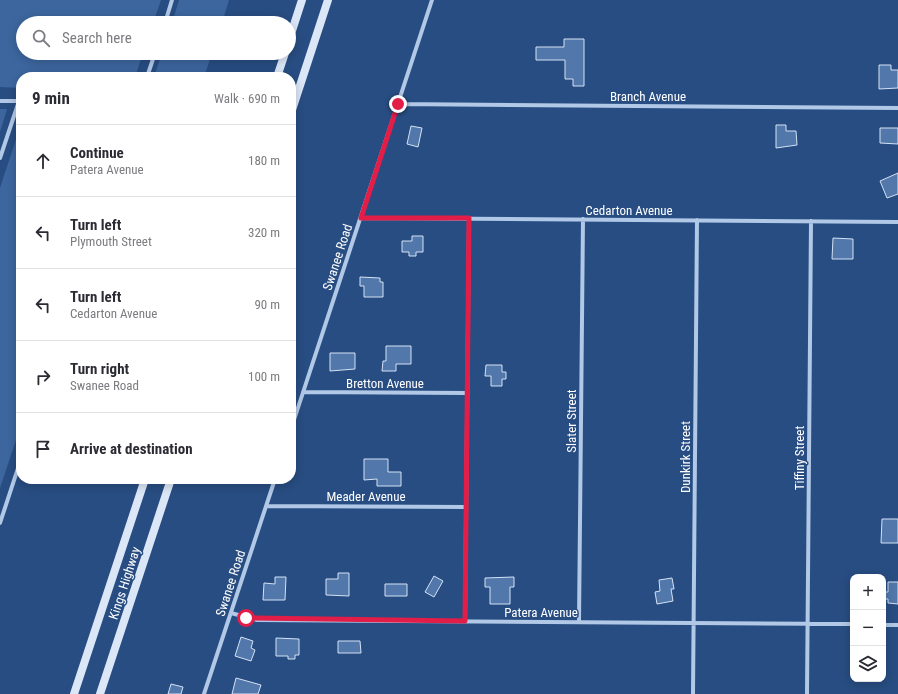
<!DOCTYPE html>
<meta charset="utf-8">
<style>
body{margin:0;font-family:"Roboto Condensed",sans-serif;background:#f7f7f7;color:#2b2b33}
.controls{position:absolute;right:12px;bottom:12px;display:grid;overflow:hidden;border-radius:8px;box-shadow:0 2px 10px #0003}
.controls button{width:36px;height:36px;display:grid;place-items:center;padding:0;border:0;border-bottom:1px solid #e1e1e2;background:#fff;color:#2b2b33;font:20px sans-serif}
.stop{position:absolute;width:12px;height:12px;margin:-9px;border:3px solid #e11d48;border-radius:50%;background:#fff}
.stop.end{background:#e11d48;border-color:#fff;box-shadow:0 1px 4px #0008}
.list{margin:0;padding:0;list-style:none}
h2{display:flex;justify-content:space-between;align-items:center;height:52px;margin:0;padding:0 16px;font-size:17px}
h2 small{font-size:13px;font-weight:400;color:#7c7c81}
.list li{display:grid;grid-template-columns:26px 1fr auto;gap:12px;align-items:center;box-sizing:border-box;height:72px;padding:0 16px;border-top:1px solid #e1e1e2}
.list b{display:block;font-size:15px;white-space:nowrap}
.list p{margin:0;font-size:13px;white-space:nowrap;color:#7c7c81}
.list em{font-size:13px;font-style:normal;color:#7c7c81}
.icon{flex:none;width:22px;height:22px;fill:none;stroke:currentColor;stroke-width:2;stroke-linecap:round;stroke-linejoin:round}
.map{position:relative;flex:none;width:898px;height:694px;overflow:hidden}
.search{position:absolute;background:#fff;box-shadow:0 2px 10px #0003;left:16px;top:16px;width:280px;height:44px;display:flex;align-items:center;gap:10px;box-sizing:border-box;padding:0 14px;border-radius:22px;color:#7c7c81;font-size:15px}
.panel{position:absolute;background:#fff;box-shadow:0 2px 10px #0003;left:16px;top:72px;width:280px;height:412px;border-radius:16px}
.map>svg:first-child{display:block}
.green{fill:#3d669f}
.building{fill:#5177ab;stroke:#d4e2f5}
.lines{fill:none;stroke-linecap:round;stroke-linejoin:round}
.minor{stroke:#b1c8e6;stroke-width:4}
.secondary{stroke:#dbe6f6;stroke-width:8}
.route{stroke:#e11d48;stroke-width:5}
.labels{text-anchor:middle;stroke-width:3;stroke-linejoin:round;paint-order:stroke}
.street-label{font-size:13px;fill:#fff;stroke:#284d82}
</style>
<div class="map">
<svg width="898" height="694" viewBox="0 0 898 694">
<rect width="100%" height="100%" fill="#284d82"/>
<path class="green" d="M0,0H161L153,23H23V53H143L135,77H21V88L0,87Z
M179,0H229L222,23H172Z
M162,53H212L204,77H154Z
M0,109H7L0,132Z
M21,124V425L0,488V188Z"/>
<path class="building" d="M564,39H584V86H573V79H565V60H536V47H564Z
M879,65H891V70H898V88L879,89Z
M776,125H786V131H796L797,145L776,148Z
M411,126L422,128L418,147L407,144Z
M880,128H898V144L880,143Z
M898,173V194L887,198L880,181Z
M412,236H423V252H416V256H409V252H402V241H412Z
M833,238L853,239V259H832Z
M360,277L380,278V282H383V297H364V286H360Z
M386,346H411V364H396V371H382L383,361H386Z
M330,353H355V369L330,371Z
M486,365H502V372H506V379H502V386H491V376H485Z
M364,459H388V472H401V486H377V479L364,480Z
M882,519H898V543H881Z
M338,573H349V596L326,595V579H338Z
M434,576L443,581L434,597L425,592Z
M275,577H286L285,600H263L264,583L275,584Z
M514,577V587H510V604H490V587H485V578Z
M672,578L674,589H671L673,601L657,604L655,592L660,591L659,580Z
M888,582H898V604L888,603V599H885V592H888Z
M385,584H407V596H385Z
M241,637L253,641L251,648L255,650L251,661L235,656Z
M276,638L299,639V655H295V659H288V656H276Z
M338,641H360L361,653H338Z
M236,678L261,685L258,694H232Z
M171,684L183,687L181,694H168Z"/>
<g class="lines">
<path class="minor" d="M165,23L172,0
M147,77L155,53
M0,101H21
M398,104L898,108
M0,158L19,101
M361,218L898,222
M303,392L467,393
M291,429L432,0
M266,506L466,507
M0,523L21,459
M231,613L257,620L853,624
M465,621L469,218
M579,622L583,219
M883,625H898
M204,694L275,479
M693,694L697,220
M807,694L811,221"/>
<path class="secondary" d="M289,40L302,0
M277,77L285,53
M291,113L328,0
M74,694L145,479
M100,694L171,479"/>
</g>
<g class="lines">
<path class="route" d="M246,618L465,621L469,218H361L398,104"/>
</g>
<g class="labels">
<g class="street-label">
<text x="648" y="101">Branch Avenue</text>
<text x="629" y="215">Cedarton Avenue</text>
<text transform="translate(337 257) rotate(-72)" y="5">Swanee Road</text>
<text x="385" y="388">Bretton Avenue</text>
<text transform="translate(571 421) rotate(-90)" y="5">Slater Street</text>
<text transform="translate(685 457) rotate(-90)" y="5">Dunkirk Street</text>
<text transform="translate(799 458) rotate(-90)" y="5">Tiffiny Street</text>
<text x="366" y="501">Meader Avenue</text>
<text transform="translate(124 583) rotate(-72)" y="5">Kings Highway</text>
<text transform="translate(230 583) rotate(-72)" y="5">Swanee Road</text>
<text x="541" y="617">Patera Avenue</text>
</g>
</g>
</svg>
<div class="controls">
<button>+</button>
<button>−</button>
<button><svg class="icon" aria-label="layers" viewBox="0 0 24 24"><path d="M12 4l9 5-9 5-9-5zM3 14l9 5 9-5"/></svg></button>
</div>
<div class="stop" style="left:246px;top:618px"></div>
<div class="stop end" style="left:398px;top:104px"></div>
<div class="search"><svg class="icon" aria-label="search" viewBox="0 0 24 24"><circle cx="10" cy="10" r="6"/><path d="M15 15l6 6"/></svg>Search here</div>
<section class="panel">
<h2>9 min<small>Walk · 690 m</small></h2>
<ul class="list">
<li><svg class="icon" aria-label="ahead" viewBox="0 0 24 24"><path d="M12 20V5M6 11l6-6 6 6"/></svg><div><b>Continue</b><p>Patera Avenue</p></div><em>180 m</em></li>
<li><svg class="icon" aria-label="left" viewBox="0 0 24 24"><path d="M17 20v-9H6M10 6l-5 5 5 5"/></svg><div><b>Turn left</b><p>Plymouth Street</p></div><em>320 m</em></li>
<li><svg class="icon" aria-label="left" viewBox="0 0 24 24"><path d="M17 20v-9H6M10 6l-5 5 5 5"/></svg><div><b>Turn left</b><p>Cedarton Avenue</p></div><em>90 m</em></li>
<li><svg class="icon" aria-label="right" viewBox="0 0 24 24"><path d="M7 20v-9h11M14 6l5 5-5 5"/></svg><div><b>Turn right</b><p>Swanee Road</p></div><em>100 m</em></li>
<li><svg class="icon" aria-label="arrive" viewBox="0 0 24 24"><path d="M6 21V4h12l-3 4 3 4H6"/></svg><div><b>Arrive at destination</b></div></li>
</ul>
</section>
</div>
